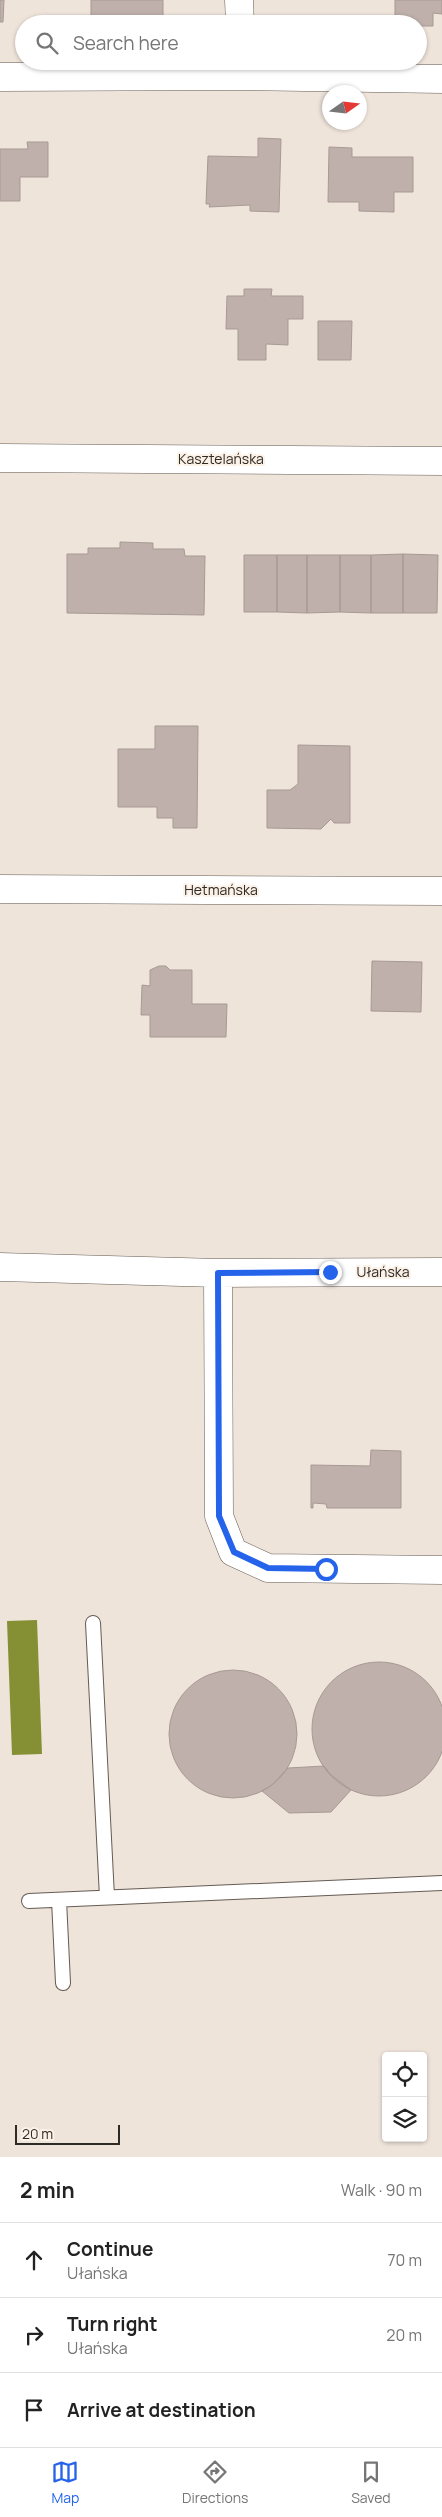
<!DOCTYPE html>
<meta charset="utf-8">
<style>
body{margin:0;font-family:Manrope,sans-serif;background:#f6f6f6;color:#222}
.controls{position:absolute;right:15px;bottom:15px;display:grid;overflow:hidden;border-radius:5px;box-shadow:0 1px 4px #0004}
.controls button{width:45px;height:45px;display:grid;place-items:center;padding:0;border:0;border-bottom:1px solid #e0e0e0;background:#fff;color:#222;font:25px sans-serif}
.compass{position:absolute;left:322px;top:85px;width:45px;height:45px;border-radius:50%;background:#fff;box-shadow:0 1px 4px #0004;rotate:76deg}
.scale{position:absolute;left:15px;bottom:12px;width:105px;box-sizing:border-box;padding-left:5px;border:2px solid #2e2a26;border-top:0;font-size:14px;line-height:18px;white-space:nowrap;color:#2e2a26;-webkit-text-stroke:4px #fcf1e7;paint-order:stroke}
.stop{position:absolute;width:15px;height:15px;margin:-11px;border:4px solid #2563eb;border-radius:50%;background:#fff}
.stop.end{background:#2563eb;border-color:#fff;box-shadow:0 1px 5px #0008}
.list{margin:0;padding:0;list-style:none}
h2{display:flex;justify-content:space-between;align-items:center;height:65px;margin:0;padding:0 20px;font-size:21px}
h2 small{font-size:16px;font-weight:400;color:#767676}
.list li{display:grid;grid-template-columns:32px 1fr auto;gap:15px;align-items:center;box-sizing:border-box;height:75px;padding:0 20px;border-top:1px solid #e0e0e0}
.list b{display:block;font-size:19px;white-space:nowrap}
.list p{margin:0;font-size:16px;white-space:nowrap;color:#767676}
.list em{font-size:16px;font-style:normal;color:#767676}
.icon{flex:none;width:28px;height:28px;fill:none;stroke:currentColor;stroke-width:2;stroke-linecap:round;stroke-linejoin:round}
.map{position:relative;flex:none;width:442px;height:2157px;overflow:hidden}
.search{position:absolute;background:#fff;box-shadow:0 1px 4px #0004;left:15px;right:15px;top:15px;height:55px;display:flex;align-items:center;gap:12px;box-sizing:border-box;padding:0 18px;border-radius:28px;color:#767676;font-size:19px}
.sheet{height:290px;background:#fff}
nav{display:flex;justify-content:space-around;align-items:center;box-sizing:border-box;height:70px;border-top:1px solid #e0e0e0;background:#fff;font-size:14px;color:#767676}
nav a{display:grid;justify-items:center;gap:2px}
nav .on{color:#2563eb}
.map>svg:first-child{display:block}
.water{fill:#859035}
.building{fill:#bfb0ab;stroke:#a79994}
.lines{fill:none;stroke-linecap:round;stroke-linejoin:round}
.service-casing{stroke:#655b53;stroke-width:16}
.minor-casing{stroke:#655b53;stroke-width:29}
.service{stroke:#fff;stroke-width:14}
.minor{stroke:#fff;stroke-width:28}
.route{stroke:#2563eb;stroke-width:6}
.labels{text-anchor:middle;stroke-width:4;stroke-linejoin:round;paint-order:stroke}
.street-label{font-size:14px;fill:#2e2a26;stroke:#fcf1e7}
</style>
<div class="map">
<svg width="442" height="2157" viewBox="0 0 442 2157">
<rect width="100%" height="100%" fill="#efe4da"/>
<path class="water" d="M37,1620L42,1754L12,1755L7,1621Z"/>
<path class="building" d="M0,0H4L3,22H0Z
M91,0H163V24H91Z
M395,0H442V14L433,13V26H418V24H412V19H395Z
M258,138L281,139L279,212L250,211V205L209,207L210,204H206L208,156L258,157Z
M27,142H48V177H20V201H0V149H28Z
M329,147L352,148V157H413V192H394V212L359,211V202H328Z
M244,289H272L271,296H303V319H288V345L266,344V360H238V329H226L227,296H244Z
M318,321H352L351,360H318Z
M120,542L153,543V549H184L185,556H205L204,615L67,613V554H88V548H120Z
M403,554V613H371V555Z
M403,554L438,555L437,613H403Z
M244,555H277V612H244Z
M277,555H307V613L277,612Z
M307,555H340V612L307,613Z
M340,555H371V613L340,612Z
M155,726H198L197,828H173V818H157V807H118V749H155Z
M298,745L350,746V823H334L331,819L321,829L267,828V790H290L298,784Z
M372,961L422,962L421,1012L371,1011Z
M159,966H166L170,970H192V1004H227L226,1037H150V1015H141L142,985L150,986V970Z
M371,1450L401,1451V1508H327L326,1504L313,1503V1508H311V1465L370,1466Z
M312 1729a67 67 0 1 1 134 0a67 67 0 1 1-134 0Z
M169 1734a64 64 0 1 1 128 0a64 64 0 1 1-128 0Z
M324,1766L331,1775L351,1790L331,1812L289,1813L262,1791L272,1785L288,1768Z"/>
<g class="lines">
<g class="service-casing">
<path id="service" d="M93,1623L107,1897
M59,1900L63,1983
M29,1901L442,1883"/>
</g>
<g class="minor-casing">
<path id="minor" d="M239,0L240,24
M0,77L242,76L442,79
M0,458L442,461
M0,889L442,891
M0,1267L218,1273
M442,1272L218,1273L219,1516L233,1552L268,1568L442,1570"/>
</g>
<use href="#service" class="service"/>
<use href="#minor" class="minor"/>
</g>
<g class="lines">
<path class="route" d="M326,1569L268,1568L234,1552L219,1516L218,1273L330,1272"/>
</g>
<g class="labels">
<g class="street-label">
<text x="221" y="464">Kasztelańska</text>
<text x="221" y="895">Hetmańska</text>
<text x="383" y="1277">Ułańska</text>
</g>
</g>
</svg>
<div class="controls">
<button><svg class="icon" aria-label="locate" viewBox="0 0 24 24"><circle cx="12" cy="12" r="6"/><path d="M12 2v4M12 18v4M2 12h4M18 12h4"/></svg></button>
<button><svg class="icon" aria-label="layers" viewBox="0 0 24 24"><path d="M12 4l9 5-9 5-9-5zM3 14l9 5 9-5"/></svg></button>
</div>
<svg class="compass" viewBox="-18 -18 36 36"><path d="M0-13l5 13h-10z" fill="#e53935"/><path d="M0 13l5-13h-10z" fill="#767676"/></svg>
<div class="scale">20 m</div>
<div class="stop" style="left:326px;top:1569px"></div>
<div class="stop end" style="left:330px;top:1272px"></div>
<div class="search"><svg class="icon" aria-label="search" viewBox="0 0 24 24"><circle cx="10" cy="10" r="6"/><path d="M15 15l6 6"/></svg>Search here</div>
</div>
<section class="sheet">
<h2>2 min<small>Walk · 90 m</small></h2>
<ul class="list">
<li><svg class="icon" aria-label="ahead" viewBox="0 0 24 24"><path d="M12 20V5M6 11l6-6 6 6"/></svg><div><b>Continue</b><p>Ułańska</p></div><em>70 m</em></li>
<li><svg class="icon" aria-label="right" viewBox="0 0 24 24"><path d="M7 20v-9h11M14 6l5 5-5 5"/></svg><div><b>Turn right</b><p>Ułańska</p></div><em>20 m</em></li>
<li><svg class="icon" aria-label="arrive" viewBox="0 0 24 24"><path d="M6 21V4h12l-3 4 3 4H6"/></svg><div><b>Arrive at destination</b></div></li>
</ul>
</section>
<nav>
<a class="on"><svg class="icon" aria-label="map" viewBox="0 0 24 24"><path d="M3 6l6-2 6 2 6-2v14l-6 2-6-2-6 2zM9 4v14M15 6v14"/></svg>Map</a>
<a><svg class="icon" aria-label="directions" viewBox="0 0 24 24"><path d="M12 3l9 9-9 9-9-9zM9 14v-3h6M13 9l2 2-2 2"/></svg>Directions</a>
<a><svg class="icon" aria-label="saved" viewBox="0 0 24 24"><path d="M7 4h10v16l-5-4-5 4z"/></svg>Saved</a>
</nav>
